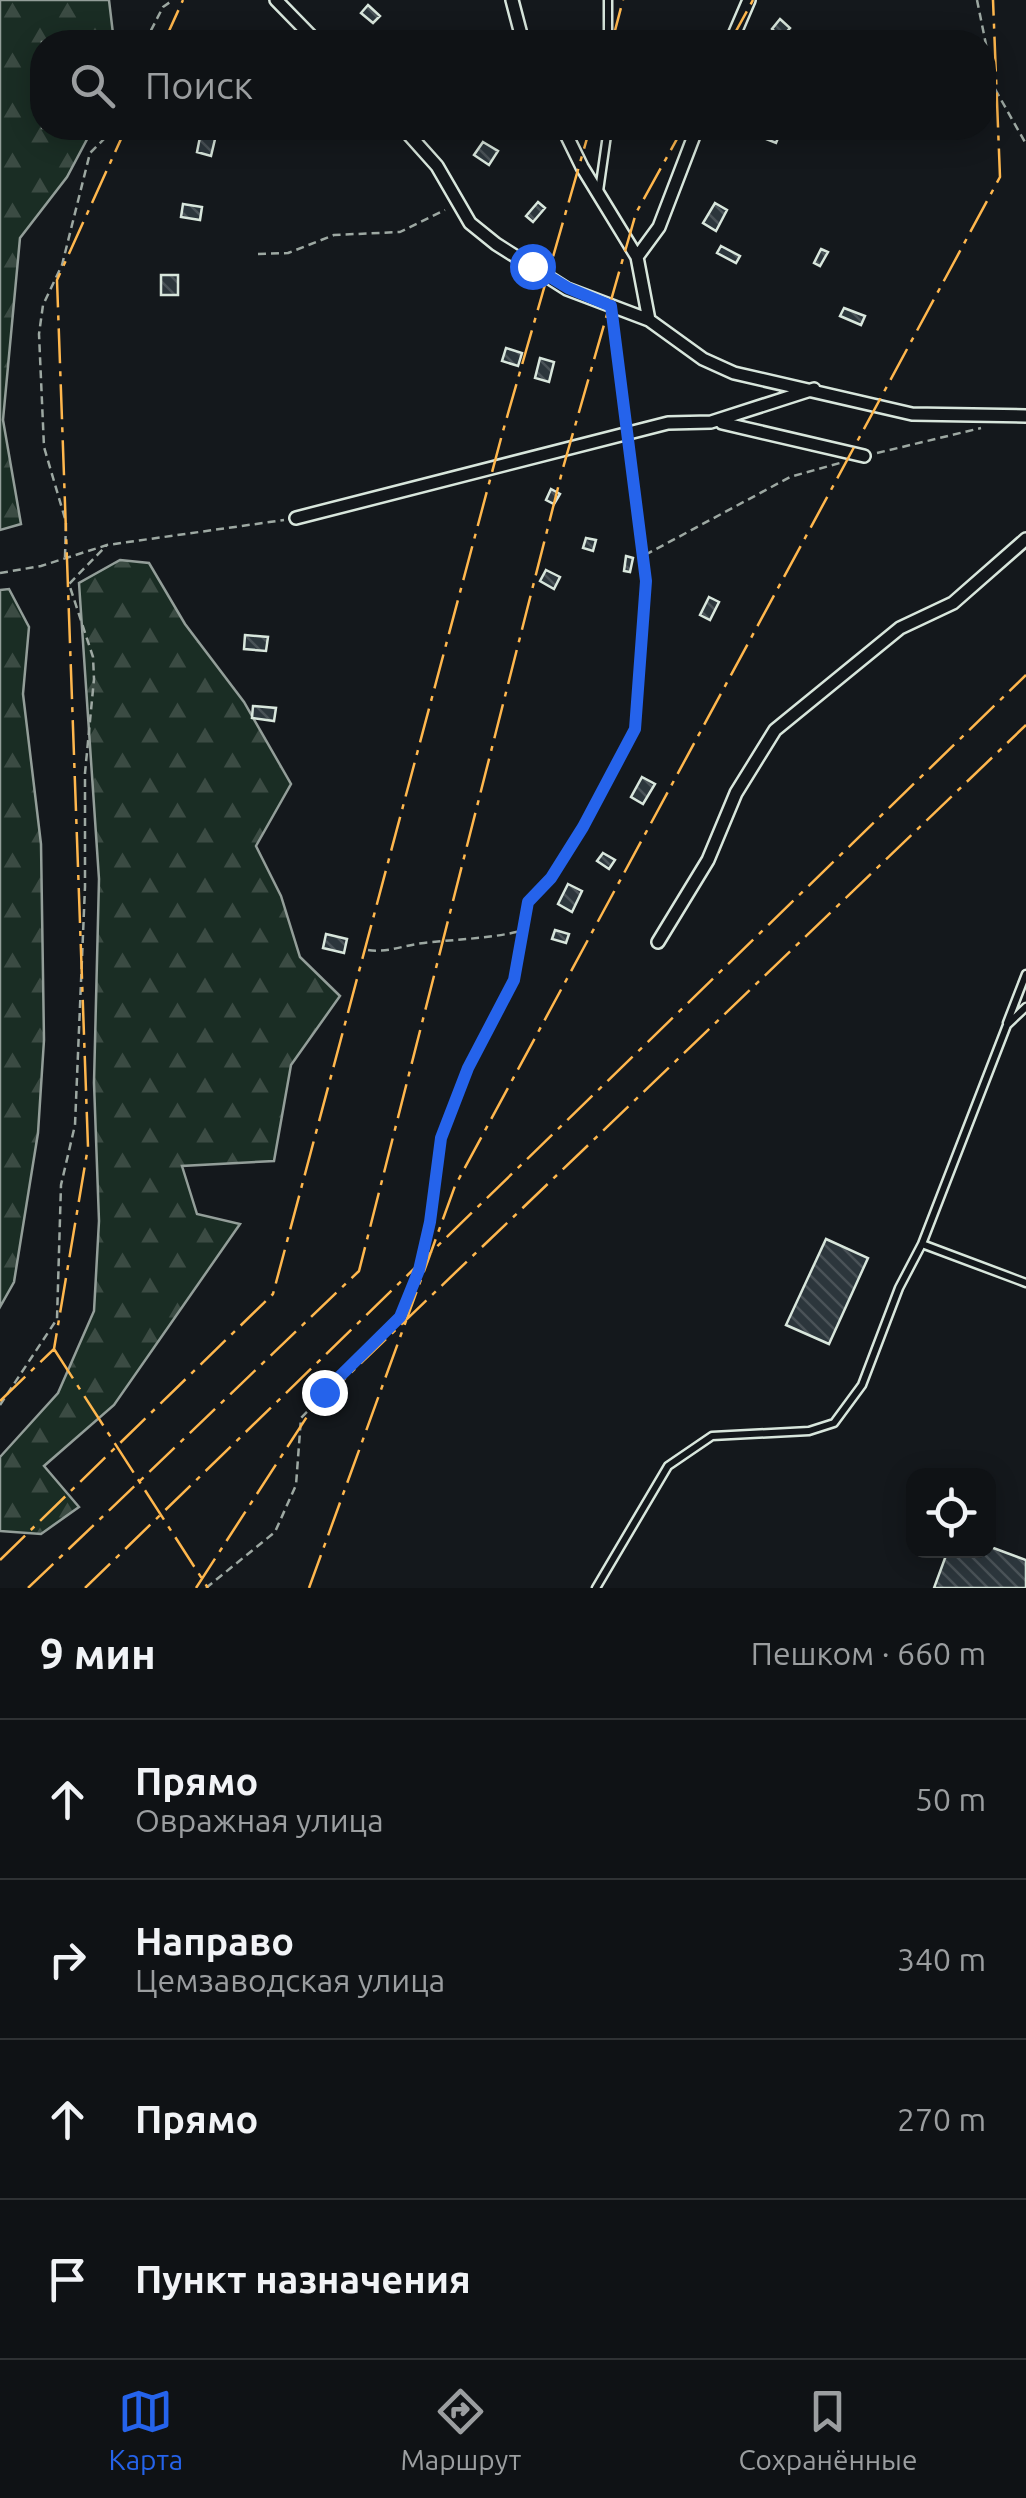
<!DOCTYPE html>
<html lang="ru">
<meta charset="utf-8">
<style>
body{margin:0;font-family:Ubuntu,sans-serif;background:#181b1e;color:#f1f3f6}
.controls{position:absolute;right:30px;bottom:30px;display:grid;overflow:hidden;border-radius:20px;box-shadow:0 5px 25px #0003}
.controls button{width:90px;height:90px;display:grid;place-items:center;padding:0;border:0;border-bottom:2px solid #2f3234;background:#0f1215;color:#f1f3f6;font:50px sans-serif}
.stop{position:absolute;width:30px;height:30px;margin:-22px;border:8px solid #2563eb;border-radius:50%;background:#fff}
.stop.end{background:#2563eb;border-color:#fff;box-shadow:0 2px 10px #0008}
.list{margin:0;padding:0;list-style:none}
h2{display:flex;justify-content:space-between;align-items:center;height:130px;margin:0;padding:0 40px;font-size:42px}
h2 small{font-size:32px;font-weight:400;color:#9b9ea0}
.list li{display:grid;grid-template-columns:65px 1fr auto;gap:30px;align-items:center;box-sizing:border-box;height:160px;padding:0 40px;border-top:2px solid #2f3234}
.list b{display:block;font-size:38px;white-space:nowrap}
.list p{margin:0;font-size:32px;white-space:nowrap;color:#9b9ea0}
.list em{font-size:32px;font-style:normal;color:#9b9ea0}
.icon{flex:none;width:55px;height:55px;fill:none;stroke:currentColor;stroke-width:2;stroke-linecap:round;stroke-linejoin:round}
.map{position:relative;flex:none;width:1026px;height:1588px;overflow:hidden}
.search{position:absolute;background:#0f1215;box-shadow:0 5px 25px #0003;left:30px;right:30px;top:30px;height:110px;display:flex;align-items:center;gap:25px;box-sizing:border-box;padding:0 35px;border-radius:40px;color:#9b9ea0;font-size:38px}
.sheet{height:770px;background:#0f1215}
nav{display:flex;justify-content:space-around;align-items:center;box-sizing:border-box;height:140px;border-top:2px solid #2f3234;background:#0f1215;font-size:28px;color:#9b9ea0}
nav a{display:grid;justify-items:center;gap:5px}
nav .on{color:#2563eb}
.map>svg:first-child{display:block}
.forest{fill:url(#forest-firs);stroke:#939e99;stroke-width:2.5}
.building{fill:url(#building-back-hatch);stroke:#d8e6dc;stroke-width:2.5}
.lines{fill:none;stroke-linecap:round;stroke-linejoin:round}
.lane-casing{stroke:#d8e6dc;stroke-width:11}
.street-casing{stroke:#d8e6dc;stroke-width:16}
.path{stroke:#9da8a2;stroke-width:2.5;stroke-dasharray:8 5;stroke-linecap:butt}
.lane{stroke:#14181c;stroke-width:6}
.street{stroke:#14181c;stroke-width:11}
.power{stroke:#ffb74d;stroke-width:2.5;stroke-dasharray:35 8 5 8;stroke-linecap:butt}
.route{stroke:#2563eb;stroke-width:12}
</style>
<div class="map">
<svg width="1026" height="1588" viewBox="0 0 1026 1588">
<defs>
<pattern id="forest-firs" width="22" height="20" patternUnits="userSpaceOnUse" patternTransform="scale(2.5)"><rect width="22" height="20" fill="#1a2d24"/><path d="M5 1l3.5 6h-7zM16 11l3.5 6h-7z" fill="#3b4b43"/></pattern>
<pattern id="building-back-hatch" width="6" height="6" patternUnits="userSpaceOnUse" patternTransform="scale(2.5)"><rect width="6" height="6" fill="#2c363c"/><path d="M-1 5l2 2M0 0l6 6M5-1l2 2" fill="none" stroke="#4a5358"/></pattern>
</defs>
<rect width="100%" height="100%" fill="#14181c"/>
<path class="forest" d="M0,0H109L114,42H42V128H93L67,177L20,238L3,420L21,524L0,530Z
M120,560L149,563L185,624L244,702L291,784L256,846L281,896L300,957L340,996L291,1065L274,1161L182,1166L197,1214L240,1224L114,1405L44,1466L79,1507L41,1534L0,1531V1457L58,1393L94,1311L99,1221L94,1083L99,879L79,583Z
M9,589L29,627L23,694L41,844L44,1040L38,1133L14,1282L0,1307V590Z"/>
<path class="building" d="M368,5L380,16L373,23L361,13Z
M780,19L790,28L781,38L772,29Z
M765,128L781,131L776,143L761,137Z
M201,132L216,135L211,156L197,152Z
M483,142L498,151L489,165L474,155Z
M538,202L545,208L533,222L526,216Z
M715,203L727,210L716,231L703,223Z
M183,204L202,207L200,220L181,217Z
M721,246L740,256L736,263L717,253Z
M821,249L828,252L820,266L814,263Z
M161,275H178V295H161Z
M844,308L865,316L861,325L840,316Z
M506,348L522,353L518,366L502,361Z
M540,358L554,362L549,382L535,378Z
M551,489L560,494L554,504L546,500Z
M586,538L596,540L593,551L583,548Z
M626,556L633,558L630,572L624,571Z
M546,570L560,577L554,589L540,581Z
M709,597L719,602L710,620L700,615Z
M245,635L268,637L266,651L244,649Z
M253,706L276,708L274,721L252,718Z
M642,777L655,784L643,804L631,797Z
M603,853L615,860L609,869L597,861Z
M568,884L582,891L572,912L558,904Z
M555,930L569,934L566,943L552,939Z
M326,934L347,939L344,953L323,948Z
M826,1239L868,1258L829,1344L786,1325Z
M988,1546L1026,1560V1588H934L948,1550H988Z"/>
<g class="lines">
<g class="lane-casing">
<path id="lane" d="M608,0V42
M599,191L608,128
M1007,1023L1026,974
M922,1244L1007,1025L1026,1007
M596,1588L668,1466L712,1436L809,1431L834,1423L862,1385L899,1288L922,1244L1026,1283"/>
</g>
<g class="street-casing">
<path id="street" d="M276,0L317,42
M512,0L523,42
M731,42L749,0
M403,128L437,166L470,223L496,244L567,289L649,320L703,359L734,373L912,414L1026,416
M563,128L582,167L637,257
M649,320L637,257L659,227L697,128
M722,423L864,456
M296,518L668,423L711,422L814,389
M658,942L708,860L736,793L775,730L900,628L953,603L1026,539"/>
</g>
<path class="path" d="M977,0L995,89L1026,144
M145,42L163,7L173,0
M258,254L288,253L334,235L400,232L445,210
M613,318L628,419
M877,453L981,428
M645,555L790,477L840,463
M65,557L66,522L44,447L39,334L43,305L62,265L90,153L115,128
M0,573L41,566L107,545L284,520
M368,950C388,953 404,945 424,943C457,939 488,939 521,931L528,903L551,878L583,827L635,729L646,581L632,447
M0,1405L57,1319L61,1185L75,1125L85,887V773L94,679L93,657L69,584L107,545
M206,1588L275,1532L296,1485L301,1418L400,1317L419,1270L441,1139L468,1068L514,980L521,931"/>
<use href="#lane" class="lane"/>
<use href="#street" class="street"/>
<path class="power" d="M164,42L183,0
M612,42L623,0
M730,42L753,0
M54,1349L208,1588
M0,1401L54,1349L88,1147L57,280L126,128
M0,1560L273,1294L503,431L590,128
M28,1588L359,1271L563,468L636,213L683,128
M85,1588L1026,675
M196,1588L310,1412L1026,725
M309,1588L455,1186L1000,177L993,0"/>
</g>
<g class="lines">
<path class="route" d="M324,1392L400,1317L419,1270L430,1222L441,1138L468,1068L514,980L528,902L551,878L583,827L635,729L646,581L611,306L568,288L532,266"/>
</g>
</svg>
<div class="controls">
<button><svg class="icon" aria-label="locate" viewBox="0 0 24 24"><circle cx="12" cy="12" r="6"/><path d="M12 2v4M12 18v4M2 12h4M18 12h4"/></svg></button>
</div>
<div class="stop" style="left:532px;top:266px"></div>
<div class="stop end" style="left:324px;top:1392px"></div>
<div class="search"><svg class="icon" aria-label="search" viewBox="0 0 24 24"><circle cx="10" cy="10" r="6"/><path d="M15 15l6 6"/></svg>Поиск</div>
</div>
<section class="sheet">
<h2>9 мин<small>Пешком · 660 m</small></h2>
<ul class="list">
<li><svg class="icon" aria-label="ahead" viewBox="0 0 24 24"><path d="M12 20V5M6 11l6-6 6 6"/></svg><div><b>Прямо</b><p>Овражная улица</p></div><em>50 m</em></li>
<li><svg class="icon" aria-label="right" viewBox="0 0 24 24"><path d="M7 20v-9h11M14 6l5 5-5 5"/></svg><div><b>Направо</b><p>Цемзаводская улица</p></div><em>340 m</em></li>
<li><svg class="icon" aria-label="ahead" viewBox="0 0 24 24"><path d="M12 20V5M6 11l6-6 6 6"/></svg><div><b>Прямо</b></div><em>270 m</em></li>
<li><svg class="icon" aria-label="arrive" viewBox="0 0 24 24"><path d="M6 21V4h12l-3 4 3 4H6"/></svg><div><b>Пункт назначения</b></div></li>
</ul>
</section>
<nav>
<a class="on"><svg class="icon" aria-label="map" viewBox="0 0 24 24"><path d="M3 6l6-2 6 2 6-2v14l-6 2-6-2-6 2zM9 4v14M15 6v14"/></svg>Карта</a>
<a><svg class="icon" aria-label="directions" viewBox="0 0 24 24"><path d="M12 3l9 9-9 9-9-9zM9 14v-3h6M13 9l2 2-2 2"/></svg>Маршрут</a>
<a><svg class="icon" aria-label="saved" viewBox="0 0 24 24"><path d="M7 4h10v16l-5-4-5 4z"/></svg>Сохранённые</a>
</nav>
